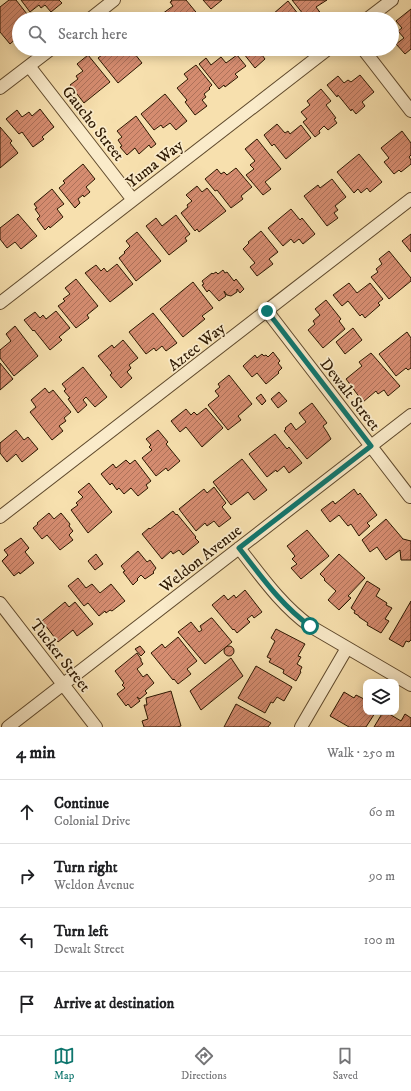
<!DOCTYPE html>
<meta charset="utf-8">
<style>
body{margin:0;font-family:"IM FELL DW Pica",serif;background:#f2f2f2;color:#202124}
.controls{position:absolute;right:12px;bottom:12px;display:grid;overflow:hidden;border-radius:8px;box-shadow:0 2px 10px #0003}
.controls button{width:36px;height:36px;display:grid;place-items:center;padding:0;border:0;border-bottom:1px solid #e0e0e0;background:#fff;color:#202124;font:20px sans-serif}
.stop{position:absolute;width:12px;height:12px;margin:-9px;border:3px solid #0f766e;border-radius:50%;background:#fff}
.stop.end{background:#0f766e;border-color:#fff;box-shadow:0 1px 4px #0008}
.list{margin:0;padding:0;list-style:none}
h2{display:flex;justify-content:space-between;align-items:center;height:52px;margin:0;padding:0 16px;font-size:17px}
h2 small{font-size:13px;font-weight:400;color:#757577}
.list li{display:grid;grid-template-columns:26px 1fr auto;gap:12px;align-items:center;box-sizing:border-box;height:64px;padding:0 16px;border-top:1px solid #e0e0e0}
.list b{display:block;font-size:15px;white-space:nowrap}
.list p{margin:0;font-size:13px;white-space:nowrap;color:#757577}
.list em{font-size:13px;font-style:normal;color:#757577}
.icon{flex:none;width:22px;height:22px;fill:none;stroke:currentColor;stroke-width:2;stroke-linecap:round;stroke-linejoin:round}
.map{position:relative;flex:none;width:411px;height:727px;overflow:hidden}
.search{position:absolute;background:#fff;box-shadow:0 2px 10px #0003;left:12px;right:12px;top:12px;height:44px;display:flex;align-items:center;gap:10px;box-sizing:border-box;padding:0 14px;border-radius:22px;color:#757577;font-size:15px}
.sheet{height:308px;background:#fff}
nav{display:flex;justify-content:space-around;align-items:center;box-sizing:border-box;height:56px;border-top:1px solid #e0e0e0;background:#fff;font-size:11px;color:#757577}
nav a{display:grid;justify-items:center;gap:2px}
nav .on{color:#0f766e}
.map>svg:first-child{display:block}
.building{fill:url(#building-hatch);stroke:#2c1700}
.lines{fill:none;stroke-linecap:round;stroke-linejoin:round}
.street-casing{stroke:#5f492c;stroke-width:14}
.street{stroke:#faebca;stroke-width:12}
.route{stroke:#0f766e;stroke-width:5}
.labels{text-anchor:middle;stroke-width:3.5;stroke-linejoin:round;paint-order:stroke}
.street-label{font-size:16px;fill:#2c1700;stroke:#faebca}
</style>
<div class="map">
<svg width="411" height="727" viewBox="0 0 411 727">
<defs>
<pattern id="building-hatch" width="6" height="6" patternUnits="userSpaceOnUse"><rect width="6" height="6" fill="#d58c70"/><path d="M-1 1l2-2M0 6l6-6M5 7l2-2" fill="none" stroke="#ad715a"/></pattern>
</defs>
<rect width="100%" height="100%" fill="#f7e0ae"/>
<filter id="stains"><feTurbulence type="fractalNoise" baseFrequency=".005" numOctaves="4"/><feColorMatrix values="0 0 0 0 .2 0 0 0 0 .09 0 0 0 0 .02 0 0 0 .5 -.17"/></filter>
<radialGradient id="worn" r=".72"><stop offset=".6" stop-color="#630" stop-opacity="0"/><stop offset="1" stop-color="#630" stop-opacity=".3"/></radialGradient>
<path class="building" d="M9,0H16L27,14L19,19V28L17,30L19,33V36L10,44L0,32V7Z
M21,0H59L62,3L51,12L45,5L41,8L39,5L30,12Z
M171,0H186L200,17L197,19H165L162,14L173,6L170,2L172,1Z
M203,0H222L211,9Z
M292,0H327L316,7L322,15L316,19H307Z
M288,1L302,19H272L275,17L273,14Z
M411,9V49L405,54L396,44L404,38L398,31L402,28L396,21Z
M110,49H131L142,63L118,83L98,58Z
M240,49H269L262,55L265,59L255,68Z
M88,55L110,82L84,103L70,85L78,79L76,76L83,71L77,64Z
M237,55L246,66L235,74L238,77L225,87L224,85L219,89L199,64L206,58L211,65L221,57L226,63Z
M196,65L212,85L209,88L210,89L204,94L206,97L202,100L207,106L195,115L185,102L187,100L177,88L188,79L184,74Z
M360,75L374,92L362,102L365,106L356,114L352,109L351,111L338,95L337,97L327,85L338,76L344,83L348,80L351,82Z
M321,89L331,101L326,105L336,118L334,119L337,123L328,130L324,126L319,131L320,133L315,137L303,122L307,119L301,112L310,105L307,101Z
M165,94L187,121L176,130L170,123L163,128L161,125L154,130L141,114Z
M40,109L54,127L42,137L44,139L33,147L22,132L19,134L6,119L17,110L22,117L29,112L32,116Z
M136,116L156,144L151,148L149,145L139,154L135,148L127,155L120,147L122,146L118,140L122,137L117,131Z
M277,124L285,133L288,131L290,134L301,125L311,138L286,159L274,144L272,146L264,135Z
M0,127L12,141L10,143L18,153L0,168Z
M402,131L411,143V155L409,157L411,160V164L401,172L399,170L394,174L384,162L389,158L381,148Z
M257,139L281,169L265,182L271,189L263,195L246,175L254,169L250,165L255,161L245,149Z
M359,154L382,182L370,192L367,188L361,193L358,189L354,193L337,172Z
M83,164L95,179L86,187L90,192L84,197L83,195L78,199L80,203L75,208L59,188L65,183L63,181Z
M236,168L252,187L241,196L243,199L231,208L217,190L215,191L205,179L217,169L221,174L224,172L227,175Z
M332,179L346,197L335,206L338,210L334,213L338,218L327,226L304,196L318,185L320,188Z
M197,186L202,192L207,188L226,211L199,232L197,229L195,231L181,213L188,207L187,205L192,201L186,195Z
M52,189L64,204L57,209L63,217L50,228L49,226L45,230L37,219L40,216L35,209L37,208L34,204Z
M291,209L300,220L302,218L315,234L303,244L299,239L294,243L291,239L283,246L268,228Z
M18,214L37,236L21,249L15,242L7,248L0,239V228Z
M176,215L190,234L185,238L187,241L169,255L146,226L156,218L162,226Z
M261,231L278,252L269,259L273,264L257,276L250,267L255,263L243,249L249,243L248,242Z
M137,232L161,261L136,281L119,258L125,253L124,252L130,246L126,241Z
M411,234V252L402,241Z
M389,251L411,278V281L389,299L371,277L378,272L376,269L382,264L379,259Z
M117,264L133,284L110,302L85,273L96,265L101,271L104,268L107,272Z
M223,270L225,273L227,272L234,281L236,279L244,289L240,293L237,289V292L231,296L227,295L224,291L226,296L219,301L209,290L207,292L202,285L204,284L202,281L212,273L213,274L216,272L218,274Z
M76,279L98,306L87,315L89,318L76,328L58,306L65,301L63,299L70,294L65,288Z
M193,282L213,308L202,316L205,319L183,337L160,309Z
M349,283L357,293L370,283L383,299L378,303L380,305L365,318L362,314L360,316L348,301L342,306L333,295Z
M326,300L341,319L339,321L345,329L323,348L308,330L315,324L313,321L320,315L315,309Z
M56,311L70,328L59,337L62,340L50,350L34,330L33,331L24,320L35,312L40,318L43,315L46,319Z
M153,313L177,343L166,351L162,346L156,351L154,348L146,354L129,332Z
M15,326L38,356L14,376L0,358V350L11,341L6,334Z
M353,328L362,340L345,354L336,342Z
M407,332L411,338V368L408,370L406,368L396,376L379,354Z
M123,340L138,358L129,365L131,368L127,372L132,378L121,388L110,375L112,373L98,356L112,345L114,348Z
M273,352L280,361L278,363L282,368L278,372L279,373L266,384L257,373L252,377L243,366L255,355L257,358L262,354L264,356L266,355L268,357Z
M371,353L400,386L388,396L384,390L378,394L376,391L363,402L346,379L362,366L359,362Z
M0,363L13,379L0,390Z
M83,367L107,397L95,407L86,397L83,400L87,405L78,413L68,399L70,398L64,391L66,389L62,384Z
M229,375L252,404L238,416L241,420L228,430L208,405L219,396L215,391L220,387L218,384Z
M45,388L49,393L53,390L71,412L64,418L66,421L59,426L63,431L52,440L30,412L36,407L31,400Z
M279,392L287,401L278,408L271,399Z
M261,394L266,401L262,405L256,398Z
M312,403L327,423L323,426L327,432L331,439L307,459L284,431L286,429L285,428L291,423L296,430L306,422L299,413Z
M206,408L223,428L202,447L186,427L180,432L171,421L186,409L191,415L194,412L197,415Z
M16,430L24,440L28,437L38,449L22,462L16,454L7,462L0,453V443Z
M158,430L168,442L166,444L180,461L168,471L166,468L156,476L142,458L152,450L149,447L151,445L146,439Z
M275,434L287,449L289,447L302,463L289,473L284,466L277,472L276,470L267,477L249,454Z
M242,459L267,490L254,500L248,492L231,505L213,482Z
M126,460L130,464L135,460L151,481L146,485L148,488L138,496L131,488L124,494L119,488L117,490L112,483L110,485L101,474L113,464L116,468Z
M89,483L112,512L88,533L71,510L78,505L76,503L83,497L78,492Z
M214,487L226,503L222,507L231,518L219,527L214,521L207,526L205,523L196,531L179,509L204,489L207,493Z
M354,489L358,495L360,493L377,515L367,523L370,526L359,536L351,524L348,526L339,515L330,522L321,510L333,501L335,504Z
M173,511L176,515L177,514L196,537L195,538L199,542L183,555L179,550L173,554L171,551L162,559L142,534L149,528L150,529Z
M49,513L54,519L61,513L70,524L69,526L73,531L69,535L73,540L60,550L47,535L42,539L33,528L38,524L37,523Z
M386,519L403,539L411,541V560H401L400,550L386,560L377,547L370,552L362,540Z
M307,530L329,556L301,579L291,568L297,564L292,559L295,556L287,546Z
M21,538L29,548L25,552L34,563L20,574L19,572L14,576L2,561L8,555L4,550Z
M138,551L147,562L150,560L156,568L153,572L154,573L145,579L141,575L137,579L138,580L133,585L123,572L125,571L121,566Z
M96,554L103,564L95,570L88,561Z
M339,554L365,578L348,596L351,598L339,610L328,600L336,591L324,580L325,579L320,574Z
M78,578L86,588L92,584L100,593L111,584L125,601L112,611L110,610L106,613L105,611L99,616L88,603L84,606L68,586Z
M367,581L380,589L376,596L387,603L386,605L392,608L385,619L389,621L381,633L367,625L368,623L359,617V616L354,613L355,611L351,608Z
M245,590L262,612L254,618L252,615L247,619L250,622L237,633L234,629L233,630L212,605L224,595L228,600L234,595L236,598Z
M411,601V640L409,642L406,641L403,647L389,639Z
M65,602L69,607L75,602L93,624L77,636L73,630L58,642L42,621Z
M211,618H212L232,642L205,664L178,632L191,622L199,632L202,630L200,626Z
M276,629L305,644L298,656L301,657L297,664L302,667L300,671L301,672L296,681L283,673L284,670L269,662L271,659L267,657L275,641L271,638Z
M178,637L197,661L187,669L191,674L178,684L174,679L173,680L151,653L162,644L165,648Z
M224 651a5 5 0 1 1 10 0a5 5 0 1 1-10 0Z
M140,646L145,652L141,656L135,649Z
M137,653L141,659V661L143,664L137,669L143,677L147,674L154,683L145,691L147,693L140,699L137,697L140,701L131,708L128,704L126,706L117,694L125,688L122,685L124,683L115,671Z
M231,658L243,676L201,710L190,691Z
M256,666L292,687L284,701L277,697L273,703L271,702L265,713L238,698Z
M171,691L181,726L177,727H144L142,721L148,719L144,705H147L146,698Z
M344,692L354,698L356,695L364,699L366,695V712L375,713L366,727H349L330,716Z
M236,704L271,723L268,727H224Z
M383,712H386L401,721L405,714L411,718V727H374Z"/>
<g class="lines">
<g class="street-casing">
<path id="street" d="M90,19L114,0
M367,19L392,0
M363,49L411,111
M29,66L133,200
M0,88L51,49
M0,303L328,49
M267,311L410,497
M0,517L411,199
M239,548C261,576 281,605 310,626L411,685
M0,603L96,727
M8,727L411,415
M301,727L347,648"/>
</g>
<use href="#street" class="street"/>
</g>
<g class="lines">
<path class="route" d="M267,311L371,446L239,548C261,576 281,605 310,626"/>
</g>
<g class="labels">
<g class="street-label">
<text transform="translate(94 123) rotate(52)" y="6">Gaucho Street</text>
<text transform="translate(154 163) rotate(-38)" y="6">Yuma Way</text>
<text transform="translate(196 346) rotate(-38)" y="6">Aztec Way</text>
<text transform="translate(351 394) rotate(52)" y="6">Dewalt Street</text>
<text transform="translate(200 558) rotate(-38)" y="6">Weldon Avenue</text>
<text transform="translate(61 655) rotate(52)" y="6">Tucker Street</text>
</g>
</g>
<rect width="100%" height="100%" filter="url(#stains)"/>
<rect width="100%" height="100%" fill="url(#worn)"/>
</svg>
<div class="controls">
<button><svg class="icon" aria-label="layers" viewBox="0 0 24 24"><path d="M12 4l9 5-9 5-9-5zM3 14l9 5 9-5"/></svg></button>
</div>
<div class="stop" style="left:310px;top:626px"></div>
<div class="stop end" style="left:267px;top:311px"></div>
<div class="search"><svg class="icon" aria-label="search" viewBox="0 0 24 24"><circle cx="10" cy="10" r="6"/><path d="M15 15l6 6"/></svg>Search here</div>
</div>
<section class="sheet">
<h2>4 min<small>Walk · 250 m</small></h2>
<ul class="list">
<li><svg class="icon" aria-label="ahead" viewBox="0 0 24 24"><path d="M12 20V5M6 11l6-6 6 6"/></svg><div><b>Continue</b><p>Colonial Drive</p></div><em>60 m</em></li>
<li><svg class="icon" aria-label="right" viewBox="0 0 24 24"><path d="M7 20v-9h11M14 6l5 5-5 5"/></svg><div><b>Turn right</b><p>Weldon Avenue</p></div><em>90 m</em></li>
<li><svg class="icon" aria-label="left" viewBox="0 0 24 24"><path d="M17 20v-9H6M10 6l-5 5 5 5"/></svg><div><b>Turn left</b><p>Dewalt Street</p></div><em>100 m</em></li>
<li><svg class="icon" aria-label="arrive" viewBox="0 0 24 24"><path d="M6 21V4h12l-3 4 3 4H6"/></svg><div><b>Arrive at destination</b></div></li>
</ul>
</section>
<nav>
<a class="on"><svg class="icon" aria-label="map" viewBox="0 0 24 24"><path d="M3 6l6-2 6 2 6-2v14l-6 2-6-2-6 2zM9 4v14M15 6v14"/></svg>Map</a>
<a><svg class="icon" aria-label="directions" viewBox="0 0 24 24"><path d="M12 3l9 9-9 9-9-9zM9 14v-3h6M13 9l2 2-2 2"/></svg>Directions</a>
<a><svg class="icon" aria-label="saved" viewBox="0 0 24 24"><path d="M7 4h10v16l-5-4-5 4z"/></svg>Saved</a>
</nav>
